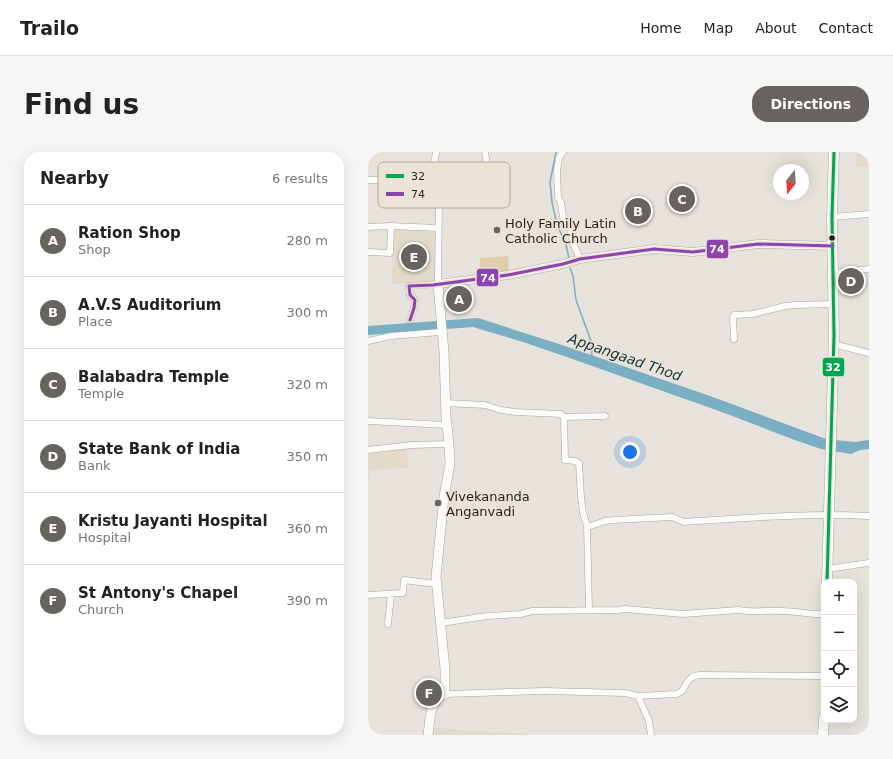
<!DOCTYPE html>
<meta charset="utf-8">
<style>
body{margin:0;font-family:"DejaVu Sans",sans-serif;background:#f6f6f6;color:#222}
.controls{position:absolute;right:12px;bottom:12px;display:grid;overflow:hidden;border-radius:8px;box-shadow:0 4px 16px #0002}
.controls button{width:36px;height:36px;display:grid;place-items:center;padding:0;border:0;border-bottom:1px solid #e0e0e0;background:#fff;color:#222;font:20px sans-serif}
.compass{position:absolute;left:405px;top:12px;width:36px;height:36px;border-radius:50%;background:#fff;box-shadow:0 4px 16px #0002;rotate:197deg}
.you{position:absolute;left:262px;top:300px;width:14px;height:14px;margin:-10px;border:3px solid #fff;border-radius:50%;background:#1a73e8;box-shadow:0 0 0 6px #1a73e833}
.badge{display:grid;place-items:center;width:26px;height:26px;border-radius:50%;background:#67635e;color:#fff;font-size:13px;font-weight:700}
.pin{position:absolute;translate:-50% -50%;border:2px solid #fff;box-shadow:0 1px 4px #0006}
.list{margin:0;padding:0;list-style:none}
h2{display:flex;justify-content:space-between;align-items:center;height:52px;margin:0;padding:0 16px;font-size:17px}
h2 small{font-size:13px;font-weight:400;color:#767676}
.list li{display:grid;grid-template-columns:26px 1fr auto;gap:12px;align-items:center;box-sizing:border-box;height:72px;padding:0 16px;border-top:1px solid #e0e0e0}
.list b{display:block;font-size:15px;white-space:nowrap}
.list p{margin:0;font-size:13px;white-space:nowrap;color:#767676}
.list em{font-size:13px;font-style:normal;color:#767676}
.icon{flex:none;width:22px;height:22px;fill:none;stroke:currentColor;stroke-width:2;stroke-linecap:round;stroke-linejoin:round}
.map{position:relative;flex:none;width:501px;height:583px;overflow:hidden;border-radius:16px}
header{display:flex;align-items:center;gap:24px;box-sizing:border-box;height:56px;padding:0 20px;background:#fff;border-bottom:1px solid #e0e0e0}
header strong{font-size:19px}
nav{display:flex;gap:22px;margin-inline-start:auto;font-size:14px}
.intro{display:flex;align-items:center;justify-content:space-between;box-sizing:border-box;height:96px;padding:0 24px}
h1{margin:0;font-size:28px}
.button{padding:10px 18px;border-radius:16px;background:#67635e;color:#fff;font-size:14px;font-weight:700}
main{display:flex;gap:24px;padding:0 24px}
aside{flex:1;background:#fff;border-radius:16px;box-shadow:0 4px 16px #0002}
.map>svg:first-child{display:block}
.built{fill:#e3dacb}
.green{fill:#e1cdab}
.water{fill:#7aaec2}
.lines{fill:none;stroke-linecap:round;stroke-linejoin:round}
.stream{stroke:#7aaec2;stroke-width:1.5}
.minor-casing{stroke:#a8a49e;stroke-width:7}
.tertiary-casing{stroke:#a8a49e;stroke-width:9}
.secondary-casing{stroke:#a8a49e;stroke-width:10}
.primary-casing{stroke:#a8a49e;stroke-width:11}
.minor{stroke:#fbfbfa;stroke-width:6}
.tertiary{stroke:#fbfbfa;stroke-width:8}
.secondary{stroke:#fbfbfa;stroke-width:9}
.primary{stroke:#fbfbfa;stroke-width:10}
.bus-1-casing{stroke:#ece3d6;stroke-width:6}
.bus-2-casing{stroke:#ece3d6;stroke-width:6}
.bus-1{stroke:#00a651;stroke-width:3}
.bus-2{stroke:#8e44ad;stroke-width:3}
.poi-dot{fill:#67635e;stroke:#ece3d6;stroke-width:1.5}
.bus-dot{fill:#221f1a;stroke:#ece3d6;stroke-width:1.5}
.labels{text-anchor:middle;stroke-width:3;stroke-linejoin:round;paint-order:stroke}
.poi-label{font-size:13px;fill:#221f1a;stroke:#ece3d6;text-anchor:start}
.water-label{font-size:14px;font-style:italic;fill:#0c303e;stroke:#ece3d6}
.key{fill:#ece3d6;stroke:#afa89e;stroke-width:1}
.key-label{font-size:11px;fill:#221f1a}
.line-badge{stroke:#ece3d6;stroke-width:1.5}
.badge-label{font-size:11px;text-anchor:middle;font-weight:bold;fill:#fff}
</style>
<header>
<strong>Trailo</strong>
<nav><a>Home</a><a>Map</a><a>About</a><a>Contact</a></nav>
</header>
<div class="intro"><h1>Find us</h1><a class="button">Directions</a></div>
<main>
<aside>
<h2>Nearby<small>6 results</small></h2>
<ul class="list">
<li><span class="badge">A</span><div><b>Ration Shop</b><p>Shop</p></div><em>280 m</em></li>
<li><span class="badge">B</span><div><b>A.V.S Auditorium</b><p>Place</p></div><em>300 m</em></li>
<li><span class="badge">C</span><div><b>Balabadra Temple</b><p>Temple</p></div><em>320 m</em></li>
<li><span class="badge">D</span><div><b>State Bank of India</b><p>Bank</p></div><em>350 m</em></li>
<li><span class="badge">E</span><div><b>Kristu Jayanti Hospital</b><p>Hospital</p></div><em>360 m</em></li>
<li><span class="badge">F</span><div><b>St Antony's Chapel</b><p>Church</p></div><em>390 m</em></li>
</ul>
</aside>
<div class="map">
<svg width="501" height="583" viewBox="0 0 501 583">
<rect width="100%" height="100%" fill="#e7e2db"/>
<path class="built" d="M489,0H501V15L488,14Z
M25,77L67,80V131L24,132Z
M39,296L40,316L1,318L0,341V298Z
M67,576L158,582V583H67Z"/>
<path class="green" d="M140,104L141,120L112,121V106Z"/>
<path class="water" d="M110,166L194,193L342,244L458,287L487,290L501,288V297L492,298L483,302L453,297L424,287L362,263L199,205L152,189L105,175L0,183V174Z"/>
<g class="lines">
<path class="stream" d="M188,0L182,30L184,50L189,73L198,92L201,107
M202,116L205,124L208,148L223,189L224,205"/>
<g class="minor-casing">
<path id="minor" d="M117,0L121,26
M195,0L191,6L189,19L190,45L193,51L195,65L202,77L204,89L212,107
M0,28L69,27
M464,65L501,62
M0,75L23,74
M0,100L22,101L23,74L70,76
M466,121L501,117
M42,168L46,156L47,148L42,143L41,134L70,132L71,47L66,13L68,0
M366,187L365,166L366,163L385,162L417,154L427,153L466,152
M0,189L23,184L72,180L74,177
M465,192L501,201
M77,251L117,253L133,258L148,260L193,262L196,265L197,308L207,309L211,311L213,345L215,361L219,373L223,374L237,369L246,368L304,365L316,370C378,366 439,361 501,364
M196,265L237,264
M0,269L78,273
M0,298L44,293L81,292
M219,373L221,458
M459,417L501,411
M0,443L35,441L36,428L68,432
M73,471L119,464L153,462L164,459L250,458L257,457L315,462L371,458C385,461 400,458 415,459C429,459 442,463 456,462
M20,472L23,443
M77,542L176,539L257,541L270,544L309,542L314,539L320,529L324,525L331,523L456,524
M270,544L281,569L283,583"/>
</g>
<g class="tertiary-casing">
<path id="tertiary" d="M70,132L140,123L195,112L212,107L286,97L325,100L390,92L465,94"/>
</g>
<g class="secondary-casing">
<path id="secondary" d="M60,583C62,568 61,549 77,542V517L68,425L76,345L82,312L81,292L78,264L76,200L70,132"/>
</g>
<g class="primary-casing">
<path id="primary" d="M459,430L466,183L464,65L466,0
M455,583L456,566"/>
</g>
<use href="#minor" class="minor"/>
<use href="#tertiary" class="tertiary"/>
<use href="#secondary" class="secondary"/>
<use href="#primary" class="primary"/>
<g class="bus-1-casing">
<path id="bus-1" d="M459,430L466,183L464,65L466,0"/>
</g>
<g class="bus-2-casing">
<path id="bus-2" d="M42,168L46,156L47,148L42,143L41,134L65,133L140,123L195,112L212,107L286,97L325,100L390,92L465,94"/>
</g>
<use href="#bus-1" class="bus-1"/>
<use href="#bus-2" class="bus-2"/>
</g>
<g class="poi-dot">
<circle cx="129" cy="78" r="4"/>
<circle cx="70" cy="351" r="4"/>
</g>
<circle class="bus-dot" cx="464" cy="86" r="3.5"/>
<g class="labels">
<g class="poi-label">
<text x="137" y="76">Holy Family Latin<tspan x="137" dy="15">Catholic Church</tspan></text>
<text x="78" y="349">Vivekananda<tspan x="78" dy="15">Anganvadi</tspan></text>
</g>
<g class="water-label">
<text transform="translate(257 205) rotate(19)" y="5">Appangaad Thod</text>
</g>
</g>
<rect x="10" y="10" width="132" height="46" rx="6" class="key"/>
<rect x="18" y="22" width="18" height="4" fill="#00a651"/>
<rect x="18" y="40" width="18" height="4" fill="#8e44ad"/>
<g class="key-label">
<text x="43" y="28">32</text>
<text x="43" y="46">74</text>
</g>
<g class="line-badge">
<rect x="338" y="87" width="23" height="20" rx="4" fill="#8e44ad"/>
<rect x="108" y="116" width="23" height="19" rx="4" fill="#8e44ad"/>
<rect x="454" y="205" width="23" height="20" rx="4" fill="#00a651"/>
</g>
<g class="badge-label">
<text x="349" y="101">74</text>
<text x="120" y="130">74</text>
<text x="465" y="219">32</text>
</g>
</svg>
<div class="controls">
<button>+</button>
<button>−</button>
<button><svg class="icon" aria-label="locate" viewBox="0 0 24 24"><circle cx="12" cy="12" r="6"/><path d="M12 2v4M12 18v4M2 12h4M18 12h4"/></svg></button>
<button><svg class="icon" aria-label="layers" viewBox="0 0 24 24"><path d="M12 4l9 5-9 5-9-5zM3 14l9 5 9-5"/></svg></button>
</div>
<svg class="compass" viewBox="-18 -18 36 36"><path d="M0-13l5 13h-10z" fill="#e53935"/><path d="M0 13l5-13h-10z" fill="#767676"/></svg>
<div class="you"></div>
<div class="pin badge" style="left:91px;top:147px">A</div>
<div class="pin badge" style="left:270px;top:59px">B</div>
<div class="pin badge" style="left:314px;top:47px">C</div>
<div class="pin badge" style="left:483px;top:129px">D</div>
<div class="pin badge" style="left:46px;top:105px">E</div>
<div class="pin badge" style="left:61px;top:541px">F</div>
</div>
</main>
